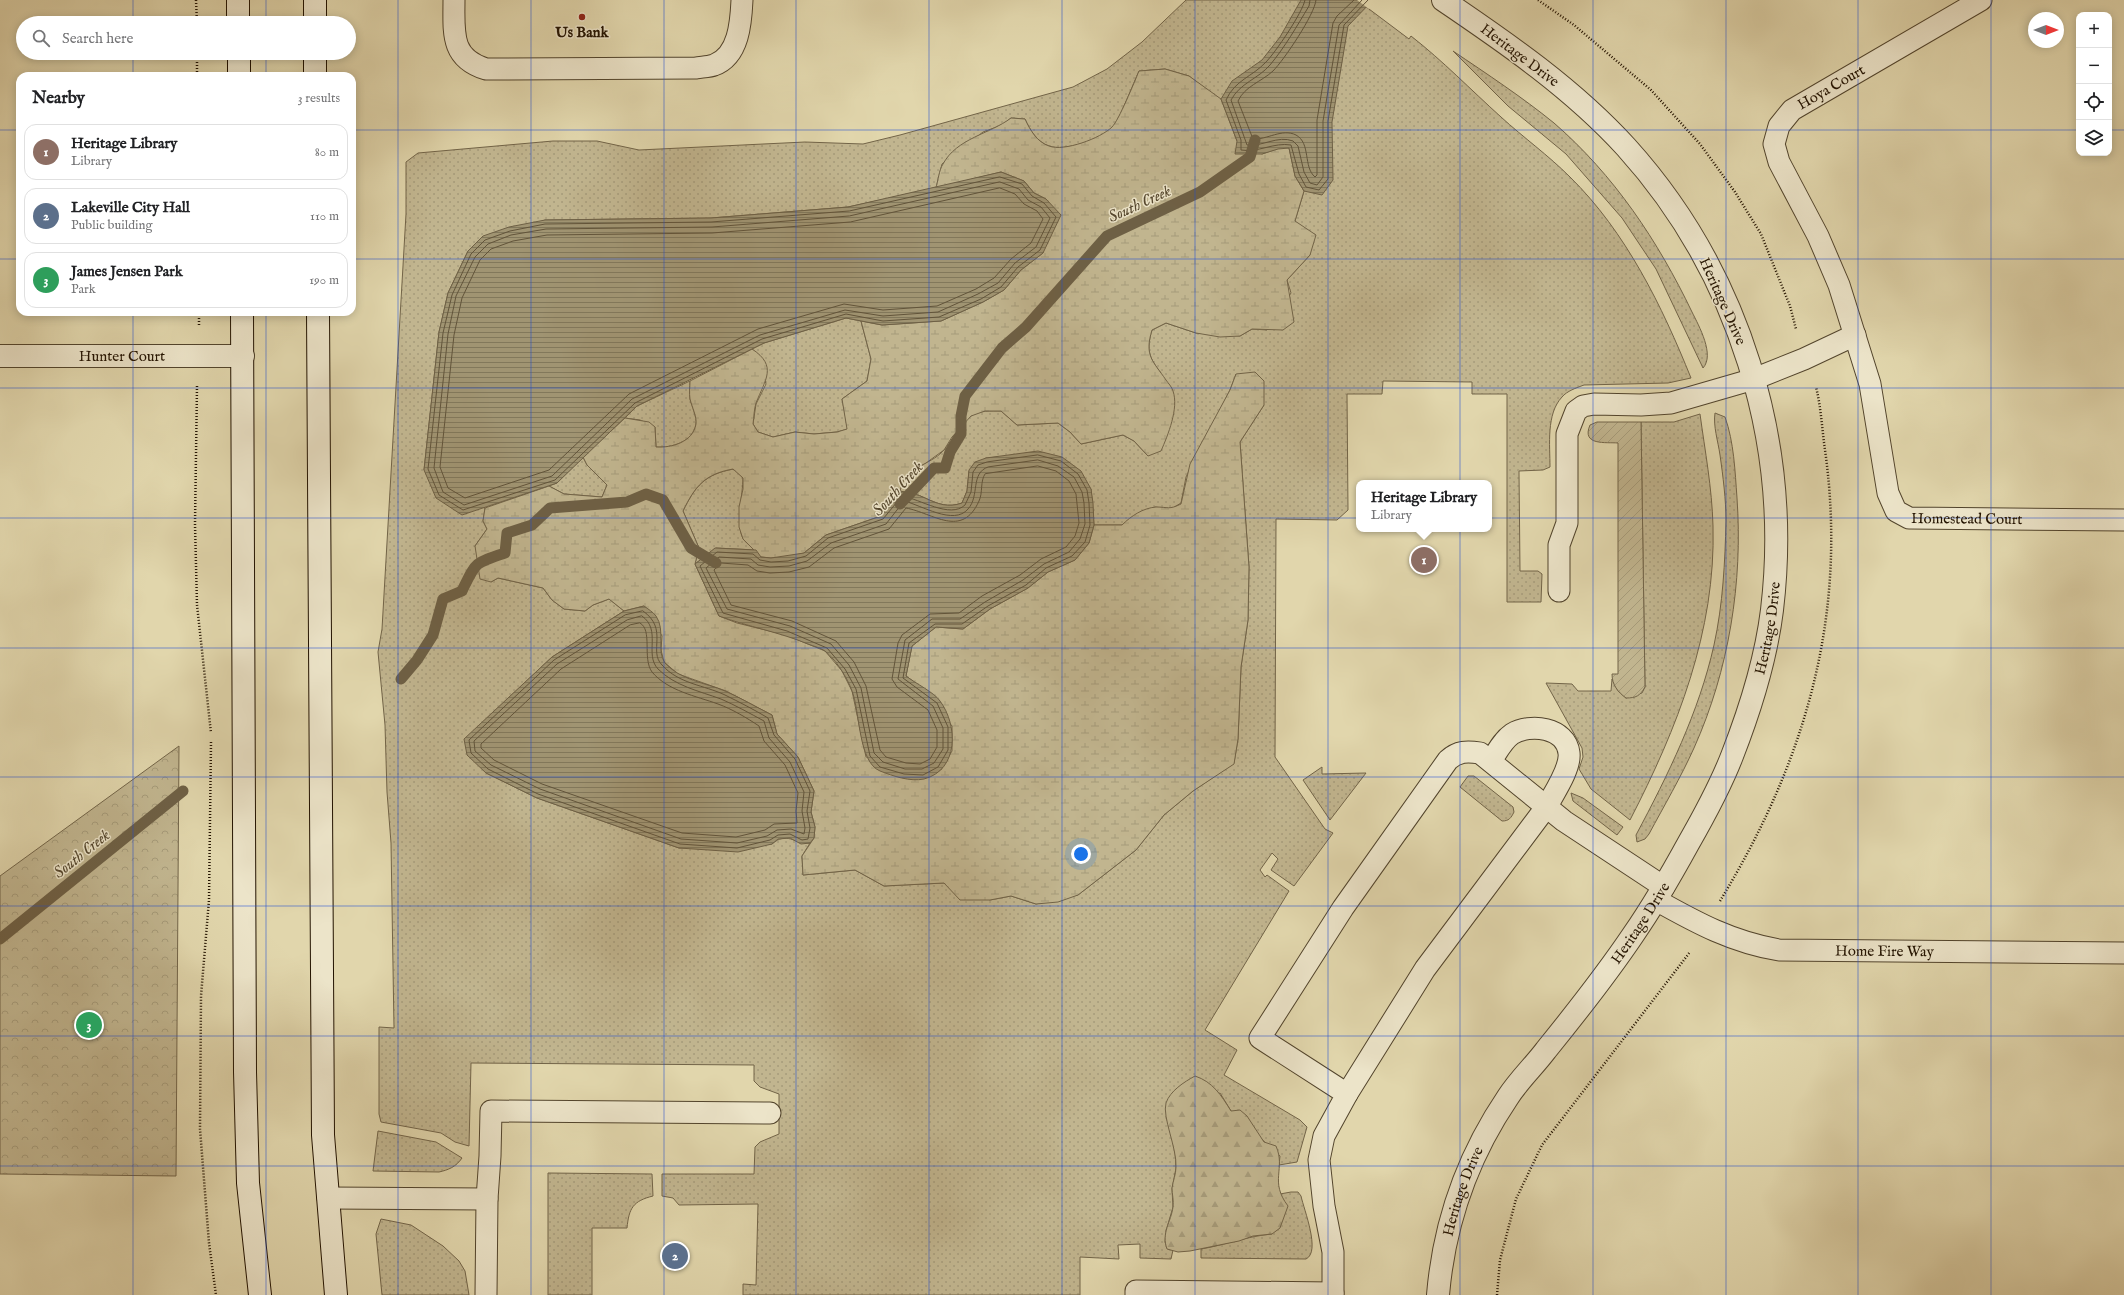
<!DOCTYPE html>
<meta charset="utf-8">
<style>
body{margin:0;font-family:"IM FELL English",serif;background:#f2f2f2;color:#202124}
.controls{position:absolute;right:12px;top:12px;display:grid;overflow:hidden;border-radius:8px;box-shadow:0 2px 10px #0003}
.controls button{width:36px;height:36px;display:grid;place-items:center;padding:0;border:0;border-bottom:1px solid #e0e0e0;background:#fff;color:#202124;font:20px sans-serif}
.compass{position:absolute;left:2028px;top:12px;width:36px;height:36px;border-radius:50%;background:#fff;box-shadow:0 2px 10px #0003;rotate:90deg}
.you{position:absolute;left:1081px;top:854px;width:14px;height:14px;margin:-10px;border:3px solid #fff;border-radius:50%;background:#1a73e8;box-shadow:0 0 0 6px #1a73e833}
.badge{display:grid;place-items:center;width:26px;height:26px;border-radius:50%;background:#8f2418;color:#fff;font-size:13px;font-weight:700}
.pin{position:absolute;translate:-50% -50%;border:2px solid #fff;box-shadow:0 1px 4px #0006}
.popup{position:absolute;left:1356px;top:480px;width:136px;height:52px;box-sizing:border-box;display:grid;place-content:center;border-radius:8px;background:#fff;filter:drop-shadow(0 1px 3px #0005);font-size:13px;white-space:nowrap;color:#757577}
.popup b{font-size:15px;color:#202124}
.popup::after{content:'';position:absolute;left:50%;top:100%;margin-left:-8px;border:8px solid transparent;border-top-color:#fff}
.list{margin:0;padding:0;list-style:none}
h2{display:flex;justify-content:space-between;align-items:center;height:52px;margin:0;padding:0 16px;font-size:17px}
h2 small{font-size:13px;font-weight:400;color:#757577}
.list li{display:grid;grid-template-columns:26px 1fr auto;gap:12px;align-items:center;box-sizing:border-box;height:56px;margin:0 8px 8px;padding:0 8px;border:1px solid #e0e0e0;border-radius:12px}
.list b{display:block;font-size:15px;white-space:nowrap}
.list p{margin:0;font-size:13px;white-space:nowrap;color:#757577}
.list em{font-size:13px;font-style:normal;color:#757577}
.icon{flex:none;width:22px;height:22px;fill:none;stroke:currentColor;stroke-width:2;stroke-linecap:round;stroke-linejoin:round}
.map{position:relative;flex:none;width:2124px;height:1295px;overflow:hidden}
.search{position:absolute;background:#fff;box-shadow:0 2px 10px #0003;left:16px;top:16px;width:340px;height:44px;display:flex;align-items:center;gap:10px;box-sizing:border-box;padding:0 14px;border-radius:22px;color:#757577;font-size:15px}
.panel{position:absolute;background:#fff;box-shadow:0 2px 10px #0003;left:16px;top:72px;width:340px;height:244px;border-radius:12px}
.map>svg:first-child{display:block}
.grass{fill:url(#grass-dots);stroke:#726448;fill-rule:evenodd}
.forest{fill:url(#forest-firs);stroke:#726448}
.wetland{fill:url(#wetland-marsh);stroke:#726448}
.park{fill:url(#park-crowns);stroke:#726448}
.garden{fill:url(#garden-furrows);stroke:#726448}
.water{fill:url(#water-rules);stroke:#6e6045}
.pier{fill:#e1d6ac}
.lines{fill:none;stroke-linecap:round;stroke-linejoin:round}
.shore{stroke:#62543a;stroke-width:1}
.stream{stroke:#6e6045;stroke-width:11}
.service-casing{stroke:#52442c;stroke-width:23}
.minor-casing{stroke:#52442c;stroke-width:24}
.tertiary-casing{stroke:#52442c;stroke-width:24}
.secondary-casing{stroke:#231301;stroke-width:24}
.path{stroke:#231301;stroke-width:2.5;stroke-dasharray:1 2;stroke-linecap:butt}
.service{stroke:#ece4c9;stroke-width:21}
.minor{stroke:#ece4c9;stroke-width:22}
.tertiary{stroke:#ece4c9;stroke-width:22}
.secondary{stroke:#ece4c9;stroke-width:22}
.grid{fill:none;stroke:#1d4ed8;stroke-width:1;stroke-opacity:0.55}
.poi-dot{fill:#8f2418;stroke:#ece4c9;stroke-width:1.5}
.labels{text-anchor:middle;stroke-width:3;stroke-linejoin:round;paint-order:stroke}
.poi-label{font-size:15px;font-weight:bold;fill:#231301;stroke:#ece4c9}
.street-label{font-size:15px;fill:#231301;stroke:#ece4c9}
.water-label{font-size:16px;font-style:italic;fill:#55472e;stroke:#ece4c9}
</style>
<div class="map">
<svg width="2124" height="1295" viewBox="0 0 2124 1295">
<defs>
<pattern id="grass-dots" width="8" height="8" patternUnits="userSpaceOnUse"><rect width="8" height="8" fill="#c1b58f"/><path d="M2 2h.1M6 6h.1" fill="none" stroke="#a69b7a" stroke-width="1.8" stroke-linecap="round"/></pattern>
<pattern id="forest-firs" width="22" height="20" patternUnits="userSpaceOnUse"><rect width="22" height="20" fill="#c1b58f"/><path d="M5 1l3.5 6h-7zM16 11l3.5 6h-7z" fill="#a69b7a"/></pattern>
<pattern id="wetland-marsh" width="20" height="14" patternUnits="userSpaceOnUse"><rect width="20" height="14" fill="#c1b58f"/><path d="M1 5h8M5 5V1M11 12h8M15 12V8" fill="none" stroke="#a69b7a"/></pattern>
<pattern id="park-crowns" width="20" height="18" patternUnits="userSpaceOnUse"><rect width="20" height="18" fill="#c1b58f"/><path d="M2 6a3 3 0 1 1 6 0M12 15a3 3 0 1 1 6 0" fill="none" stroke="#a69b7a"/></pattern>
<pattern id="garden-furrows" width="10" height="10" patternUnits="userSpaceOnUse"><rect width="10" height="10" fill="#c1b58f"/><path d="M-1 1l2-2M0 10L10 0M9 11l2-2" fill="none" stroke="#a69b7a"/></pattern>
<pattern id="water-rules" width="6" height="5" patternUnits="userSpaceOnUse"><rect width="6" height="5" fill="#a09472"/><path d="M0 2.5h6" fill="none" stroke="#82785b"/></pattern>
</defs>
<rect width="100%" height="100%" fill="#e1d6ac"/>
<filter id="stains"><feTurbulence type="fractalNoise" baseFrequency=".005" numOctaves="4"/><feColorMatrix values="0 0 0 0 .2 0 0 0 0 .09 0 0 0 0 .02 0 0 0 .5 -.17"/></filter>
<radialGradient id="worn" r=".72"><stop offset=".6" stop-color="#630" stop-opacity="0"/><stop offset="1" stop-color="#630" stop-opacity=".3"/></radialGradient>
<path class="grass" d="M1186,0H1357L1409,39L1411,36C1443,61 1471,90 1501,117C1524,138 1548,155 1570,177C1626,232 1662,306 1691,378L1668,383L1584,385C1576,388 1567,391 1562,397C1546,414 1550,445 1550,467L1543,470L1519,471L1520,571H1538L1542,574L1541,602H1507V394H1472V382L1383,381L1382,394H1347L1348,510L1337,520L1276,519L1275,757L1325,829L1333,833L1294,886L1271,870L1278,859L1272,853L1260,870L1265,877L1267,875L1289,891L1205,1030L1237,1050L1224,1075L1300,1120L1307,1127L1297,1162L1279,1165L1280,1156L1231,1111L1220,1093L1166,1116L1175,1149L1176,1168L1172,1189L1173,1207L1166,1231L1165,1242L1168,1249L1173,1250L1171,1259L1140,1258V1244L1118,1245L1119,1259L1080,1257V1295H743V1284L756,1285L758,1204L679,1205L673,1198L662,1196V1174H754L755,1147L760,1142L779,1134V1094L760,1087L754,1081V1065L471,1063L469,1146L455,1142L441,1133L381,1122L379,1114V1027L394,1028L391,843L387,792L385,725L378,652L382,629L406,214V162L418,153L553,141H597L639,150L805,142L863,144L900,135L1073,87L1107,69L1142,42ZM1165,69L1189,76L1282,147L1304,191L1295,221L1310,255L1287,280L1291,293L1267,330L1252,329L1240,336L1196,333L1166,323L1152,330C1146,350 1149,358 1161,373L1148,456L1134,441L1123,435L1081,444L1070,432L1058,423L1017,425L1001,411C991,411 980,410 971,416C959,423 953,440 944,450C928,468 906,463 900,491C908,493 918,494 925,498C938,504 948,508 962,503L967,491L969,471L986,458L998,457L1091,489L1094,525H1122L1155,507L1171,509L1181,503L1186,477L1230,390L1236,374L1264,405L1240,442L1249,567L1248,620L1241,667L1238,739L1234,763L1193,791L1164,815L1136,850L1078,895L1036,904L1011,896L990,900L944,883L884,886L855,870L803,875L802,856L810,843C794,844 787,831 772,844L679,848L537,798L486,773L483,722L552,657L624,611L609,599L593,605L585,611L564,609L552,600L543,588L498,578L491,582L475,546L487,529L483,521L485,508L424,470L439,332L448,293L468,251L545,220L711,218L848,207L936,188L942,164L983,132L1002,125L1011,118L1025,119C1030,130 1037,142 1049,146C1064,152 1102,139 1113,127C1119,120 1134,82 1139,71Z
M1453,51C1487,74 1522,97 1554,123C1614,175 1658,241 1692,312C1699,326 1715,355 1703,368L1656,269L1622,218L1566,154L1508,106Z
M846,318L861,321L871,359L867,381L842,399L848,429L837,432L814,434L795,432L773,437L758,432L753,424L756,404L766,384L758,354L752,349L764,343Z
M690,381C690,387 689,393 690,399C692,407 697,417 696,424C693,442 672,448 656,447L655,427L640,420L625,418L637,406Z
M1715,413L1725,417C1734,442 1735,471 1737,498C1743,582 1729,670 1694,748C1681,777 1664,806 1649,834L1645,839L1637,842L1636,835C1668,775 1699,712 1714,645C1723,604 1725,562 1726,521C1726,500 1723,476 1720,455C1718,441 1713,426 1715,413Z
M1700,414C1705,451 1712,488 1713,526C1716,631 1677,729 1630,820L1591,789L1579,769L1583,757L1582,748L1546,683L1572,684L1578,691H1611L1612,679L1618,691L1626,698L1642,693L1645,687L1641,422H1674Z
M583,457L587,465L607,485L602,497L564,494L549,486L557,483Z
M734,469L743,478C743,493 735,528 744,540C747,544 752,547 756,550L716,548L695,564L699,548L683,511C695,486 705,474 734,469Z
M1322,767V774L1366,773L1330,820L1303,780Z
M1468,776H1474L1513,807L1514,812C1511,818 1509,821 1502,821L1460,787Z
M1571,793L1583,798L1623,827L1617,835L1573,801Z
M378,1131L436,1142L462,1158C456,1167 448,1170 439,1172L373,1171Z
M548,1173L652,1174L653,1196C633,1201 629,1208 627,1228H592V1295H548Z
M1291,1192H1298L1301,1196C1304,1210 1321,1252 1306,1259L1201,1258V1249C1225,1245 1248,1236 1272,1234L1280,1194Z
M381,1219L411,1225L443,1246L459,1261L465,1271L469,1295H382L376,1234Z"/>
<path class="forest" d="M1195,1076C1213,1082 1221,1095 1231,1111L1240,1110L1247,1116L1264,1142L1276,1146C1286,1169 1269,1181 1288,1206L1280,1228L1272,1234L1253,1236L1239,1241L1190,1251L1178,1252L1167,1249C1161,1233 1171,1222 1173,1207C1174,1201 1172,1194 1172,1188C1173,1181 1176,1174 1176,1167C1177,1148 1162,1117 1166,1103C1170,1091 1184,1082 1195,1076Z"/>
<path class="wetland" d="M1165,69L1189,76L1221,99L1237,141L1262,154L1282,147L1289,148L1295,176L1304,191L1295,221L1316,235L1310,255L1287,280L1294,322L1283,330L1252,329L1240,336L1220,337L1196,333L1166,323L1152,330C1144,356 1153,361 1166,380C1168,383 1172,387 1173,391C1179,408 1168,435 1161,451L1148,456L1134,441L1123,435L1081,444L1070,432L1058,423L1017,425L1001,411H985L971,416L952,437L944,450L926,463L911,471L903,480L900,491L881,516L826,535L804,553L788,557L771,558L761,557L743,539L739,527V507L743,489V478L733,469C705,474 695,486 683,511L699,548L695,564L719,616L737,623L786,635L825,651L842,671L852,691L866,757L941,770L952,751V726L921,687L906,676L912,646L936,627L963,629L990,609L1028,588L1048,572L1075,560L1089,543L1094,525H1122C1131,516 1143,508 1156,507C1168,507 1169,510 1181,504L1190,464L1230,390L1236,374L1255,372L1264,381V405L1240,442L1249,567L1248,620L1241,667L1238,739L1234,764L1193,791L1164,815L1136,850L1078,895L1058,902L1036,904L1011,896L990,900H960L944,883L884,886L855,870L803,875L802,856L814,838L815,827L811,812L814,791L798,757L777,734L772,715L726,691L678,674L664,662L661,650L662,636L644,606L624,611L609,599L593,605L585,611L564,609L552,600L543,588L498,578L491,582L480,579L475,546L487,529L483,521L485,508L549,486L564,494L602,497L607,485L587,465L583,457L625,418L649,422L655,427L656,447C672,448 693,442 696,424C697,417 692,407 690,399C689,393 690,387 690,381L752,349C778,366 765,380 756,403C754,409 754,417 753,424L758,432L773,437L795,432L814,434L837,432L847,429L842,399L867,381L871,359L861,321L882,325L941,321L983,302L1004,290L1021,270L1043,253L1046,199L1034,193L1024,181L1001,172L936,188C938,181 939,170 943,164C957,138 990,134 1011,118L1025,119C1030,130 1037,142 1049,146C1064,152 1101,138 1112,127C1119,120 1134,83 1139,71Z"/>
<path class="park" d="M179,746L176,1176L0,1174V876Z"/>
<path class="garden" d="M1597,422H1641L1645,687C1640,696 1636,698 1626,698C1618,692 1612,685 1612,674H1618V443C1606,442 1581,446 1590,425Z"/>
<path class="water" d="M1301,0H1373L1348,26L1332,122L1333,180L1322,195L1304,191L1295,176L1289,148L1278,149L1262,154H1235L1237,141L1221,99L1232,81L1262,60L1280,37Z
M1001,172L1024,181L1034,193L1046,199L1061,215L1043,253L1021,270L1004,290L983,302L941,321L882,325L846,318L764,343L637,406L557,483L462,515L436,498L424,470L439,332L448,293L468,251L483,236L509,227L545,220L711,218L848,207Z
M1038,451L1062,457L1081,471L1091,489L1093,503L1094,525L1089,543L1075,560L1048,572L1028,588L990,609L963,629L936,627L912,646L906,676C915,683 935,693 940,701C958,725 959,770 924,779C910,782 893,776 880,771C858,762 860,711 852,691C847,677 836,660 825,651C821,648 813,646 808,644C779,632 749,627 719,616L695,564L715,548L756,550L761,557L771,558L804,553L826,535L881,516L900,491C908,493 918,494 925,498C938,504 948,508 962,503L967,491L969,470L975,462L986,458Z
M644,606C648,609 653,612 656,616C666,630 656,652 665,663C680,680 706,683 725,691C741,698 756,707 772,715L777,734L798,757L814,791L811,812L815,827L814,838L810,843L801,844L790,838L778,839L772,844L738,852L679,848L537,798L486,773L467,755L464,739L552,657L624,611Z"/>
<path class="pier" d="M1357,0H1375L1369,9Z"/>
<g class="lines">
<path class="shore" d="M1305,0C1303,12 1275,53 1266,62C1252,77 1235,80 1226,100L1241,140V150C1258,153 1274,142 1291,145L1299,174L1306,187L1319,190L1328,179V121L1344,25L1368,0
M1310,0L1309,6C1297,26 1285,47 1270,65C1258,79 1240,83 1231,100L1247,145C1262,147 1278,135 1293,141L1298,146L1304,172L1310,183L1317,185L1323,177V121L1339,25L1362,0
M1316,0C1315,14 1284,60 1273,71C1261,82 1245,86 1238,101L1253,139C1267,140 1282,128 1296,135C1311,143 1303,167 1315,177L1317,175V120L1333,23L1337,16L1354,0
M1000,177L1022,184L1032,196L1044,203L1056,217L1040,250L1018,267L1001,287L981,299L939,317L883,321L846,314L762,339L635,403L555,480L463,510L439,495L428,469L443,333L452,295L471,254L485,240L510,231L545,224L711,222L849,211Z
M1000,182L1019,189L1028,200L1041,207L1050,218L1036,247L1015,263L998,283L978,294L938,312L883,316L845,310L760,335L632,399L552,476L464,505L443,492L434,468L448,334L456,296L475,257L488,244L511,235L546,229L712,227L849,216Z
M1000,188L1015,194L1024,204L1037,211L1043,219L1031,243L1011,259L994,278L976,289L937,306L883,310L844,304L758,329L629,394L549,470L465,498L448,488L440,467L454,335L462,298L480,260L491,249L513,241L547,235L712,233L850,222Z
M1038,455L1061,461L1078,474L1087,490L1089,503L1090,525L1085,542L1072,556L1046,568L1026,585L988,606L962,624H935L909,643L903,678L937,703L948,727V750L938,767L923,775L904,774L880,767L870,756L856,689L845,669L827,648L787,631L723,613L700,566L717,552L753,554L760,560L771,562L788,561L806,556L828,538L883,519L902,496C920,499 950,519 965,505L971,492L973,472L978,465L987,462Z
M1038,460L1058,466L1074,477L1082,492L1084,503L1085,524L1080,539L1069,552L1044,564L1023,580L985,602L960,619H932L905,640L898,679L933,706L943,728V749L934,763L922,769H905L883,762L874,753L861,688L849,665L831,644L790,626L727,609L706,568L719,557L751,559L758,565L770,567L789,566L807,561L831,543L886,524L904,501C921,505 954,526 968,509C980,496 970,473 988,467Z
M1038,466L1056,471L1069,481L1076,494L1079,523L1075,536L1066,547L1041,559L1020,575L982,596L959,613L930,614L902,635L898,643L892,679L897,687L928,710L937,730V747L930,759L920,764L906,763L886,757L880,750L866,686L854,662L836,641L792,621L731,605L714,570L721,563L748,565L757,571L770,573L789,572L809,567L834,548L889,529L906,508C933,513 962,539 979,501C983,493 980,481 985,474Z
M643,611C669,629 648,651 662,665C679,684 704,685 725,695C739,702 755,710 768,718L774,735L795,759L810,791L807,811L810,828L808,839L802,840L790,834L778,835L770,840L737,848L680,844L538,794L488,769L471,753L469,740L554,660L625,615Z
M642,616C662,630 644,654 658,669C675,686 699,691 721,699C735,705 751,714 764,721L769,738L790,762L804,792L802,811L805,828L804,834L791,829L777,830L767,836L737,843L681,839L540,789L491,765L475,751L474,741L557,664L627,620Z
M640,623C653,630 642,658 652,672C668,691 696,696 718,704C732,709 747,718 759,726L764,741L785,765L798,793L796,811L797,823L774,824L765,830L736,837L682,833L542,784L494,760L481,748V744L561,669L630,625Z"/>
<path class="stream" d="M900,504L934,468H945L950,452L961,434V416L965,396L1002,348L1026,327L1107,236L1200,192L1250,157L1255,140
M401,679L417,660L433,635L443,599L462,591C476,562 474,563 505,553L507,533L532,525L550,508L627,502L646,494L663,500L691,548L716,563
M0,939L183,791"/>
<g class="service-casing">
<g id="service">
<path d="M454,0C454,32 450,58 486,69L696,68C701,67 709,67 714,65C739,56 741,22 742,0"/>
<path id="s1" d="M1981,0L1792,110L1779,126L1774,144L1779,162L1818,236L1839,285L1870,384L1888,493L1896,511L1909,518L2124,520"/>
<path d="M1559,591V545L1567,523V434L1576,411L1583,406L1594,404L1641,405L1671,403L1754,379L1804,359L1855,335"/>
<path id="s2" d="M1656,900C1697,923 1732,942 1779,950L2124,953"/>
<path d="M1347,1094L1425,969L1547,806C1554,793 1571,768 1569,753C1566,727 1530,723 1512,734C1503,740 1497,752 1491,761"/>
<path d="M328,1198L487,1199"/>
<path d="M486,1295L487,1199L490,1156L491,1111L770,1113"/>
<path d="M1136,1295V1291L1333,1293"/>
<path d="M1333,1295V1252L1324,1206L1319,1160L1324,1136L1347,1094L1260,1038L1343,908L1448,760C1458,751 1467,751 1480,753L1564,821L1664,887"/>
</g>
</g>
<g class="minor-casing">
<g id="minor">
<path id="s3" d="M0,356H243"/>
</g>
</g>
<g class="tertiary-casing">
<g id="tertiary">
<path id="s4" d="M1438,1295C1444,1224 1468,1156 1508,1097C1519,1080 1534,1066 1546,1050C1576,1013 1606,975 1633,935C1653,906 1671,875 1688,844C1704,816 1720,787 1732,756C1750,710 1766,659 1772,610C1792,443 1739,272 1626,147C1573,89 1508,44 1443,0"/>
</g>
</g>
<g class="secondary-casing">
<path id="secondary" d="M238,0V23
M315,0V23
M239,53V76
M315,53V76
M242,312L245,1072L248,1183L260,1295
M318,312L323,1135L336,1295"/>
</g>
<path class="path" d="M196,0L197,23
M1538,0L1574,25L1651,90L1700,144L1735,192L1761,234L1790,306L1796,329
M197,53V76
M199,312V325
M197,386L195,524L197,605L211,733
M211,742L209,900L201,996L200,1129L209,1243L216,1295
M1720,901C1806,760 1848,615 1825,450C1822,429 1821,407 1816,387
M1497,1295L1500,1260L1516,1199L1542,1145L1690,952"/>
<use href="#service" class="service"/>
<use href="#minor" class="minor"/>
<use href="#tertiary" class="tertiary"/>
<use href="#secondary" class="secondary"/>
</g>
<path class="grid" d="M133,0V23M266,0V23M398,0V1295M531,0V1295M664,0V1295M796,0V1295M929,0V1295M1062,0V1295M1195,0V1295M1328,0V1295M1460,0V1295M1593,0V1295M1726,0V1295M1858,0V1295M1991,0V1295M133,53V76M266,53V76M0,130H20M352,130H2079M2109,130H2124M0,259H20M352,259H2124M133,312V1295M266,312V1295M0,388H2124M0,518H2124M0,648H2124M0,777H2124M0,906H2124M0,1036H2124M0,1166H2124"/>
<circle class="poi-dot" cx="582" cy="17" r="4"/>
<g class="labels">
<g class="poi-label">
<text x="582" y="37">Us Bank</text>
</g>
<g class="street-label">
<text transform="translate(1520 55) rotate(37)" y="5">Heritage Drive</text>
<text transform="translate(1831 87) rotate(-30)" y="5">Hoya Court</text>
<text transform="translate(1723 301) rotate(66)" y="5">Heritage Drive</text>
<text dy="5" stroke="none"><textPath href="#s3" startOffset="122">Hunter Court</textPath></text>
<text dy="5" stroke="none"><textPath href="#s1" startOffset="720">Homestead Court</textPath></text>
<text dy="5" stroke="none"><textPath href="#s4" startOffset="755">Heritage Drive</textPath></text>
<text dy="5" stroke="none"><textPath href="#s4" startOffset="431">Heritage Drive</textPath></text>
<text dy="5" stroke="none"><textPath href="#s2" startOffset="239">Home Fire Way</textPath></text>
<text dy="5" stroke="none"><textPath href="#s4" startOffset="107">Heritage Drive</textPath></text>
</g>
<g class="water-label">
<text transform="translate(1139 203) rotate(-25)" y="6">South Creek</text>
<text transform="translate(897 488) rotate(-48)" y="6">South Creek</text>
<text transform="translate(81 853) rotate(-39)" y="6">South Creek</text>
</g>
</g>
<rect width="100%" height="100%" filter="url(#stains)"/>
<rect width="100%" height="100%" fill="url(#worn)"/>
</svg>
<div class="controls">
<button>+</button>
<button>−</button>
<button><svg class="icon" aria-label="locate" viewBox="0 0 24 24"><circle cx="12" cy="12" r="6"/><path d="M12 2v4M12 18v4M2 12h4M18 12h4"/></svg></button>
<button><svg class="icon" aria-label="layers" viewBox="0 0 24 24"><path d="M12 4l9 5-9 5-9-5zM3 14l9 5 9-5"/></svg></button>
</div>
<svg class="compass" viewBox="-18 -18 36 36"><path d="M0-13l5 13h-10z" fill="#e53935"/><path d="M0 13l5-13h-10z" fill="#757577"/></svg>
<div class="you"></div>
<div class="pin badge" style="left:1424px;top:560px;background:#8d6e63">1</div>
<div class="popup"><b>Heritage Library</b>Library</div>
<div class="pin badge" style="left:675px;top:1256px;background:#5c6f8a">2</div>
<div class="pin badge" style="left:89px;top:1025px;background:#2e9e5b">3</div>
<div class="search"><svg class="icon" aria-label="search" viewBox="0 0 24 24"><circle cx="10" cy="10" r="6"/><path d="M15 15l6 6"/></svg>Search here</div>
<section class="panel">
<h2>Nearby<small>3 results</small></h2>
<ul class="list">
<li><span class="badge" style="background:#8d6e63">1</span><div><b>Heritage Library</b><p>Library</p></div><em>80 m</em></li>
<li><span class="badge" style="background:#5c6f8a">2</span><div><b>Lakeville City Hall</b><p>Public building</p></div><em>110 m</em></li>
<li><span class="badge" style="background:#2e9e5b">3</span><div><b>James Jensen Park</b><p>Park</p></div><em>190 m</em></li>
</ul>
</section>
</div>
